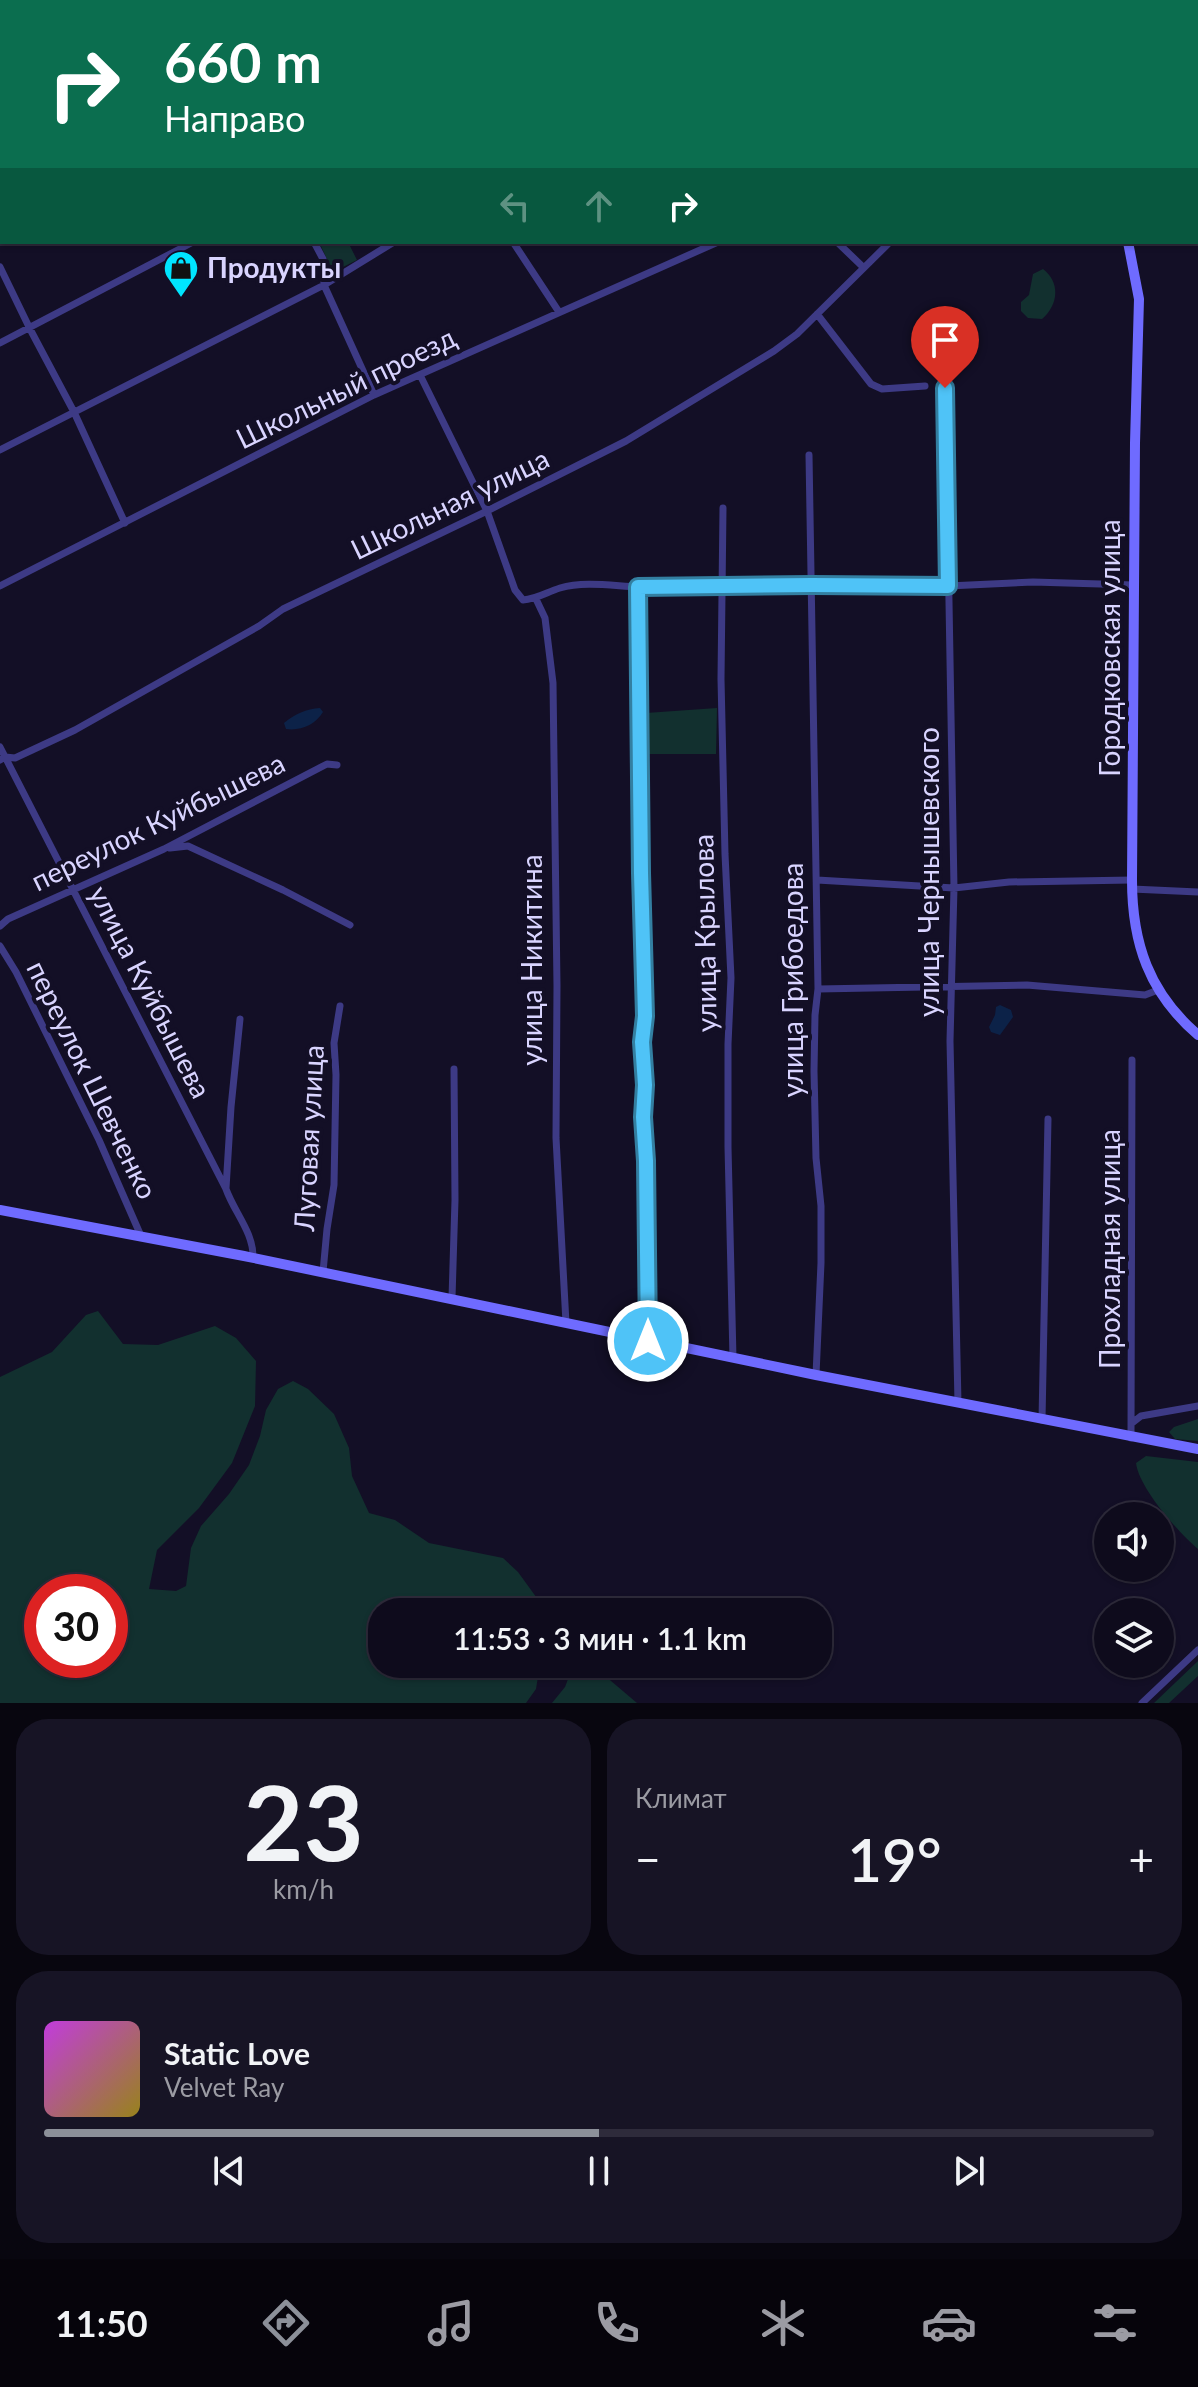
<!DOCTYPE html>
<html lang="ru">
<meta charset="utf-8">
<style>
:root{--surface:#0e0b1c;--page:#171425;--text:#f1f3f6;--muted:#9b9ba3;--line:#2e2b3b;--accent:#8c9099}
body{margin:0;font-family:Lato,sans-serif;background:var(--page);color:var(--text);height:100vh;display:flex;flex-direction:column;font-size:30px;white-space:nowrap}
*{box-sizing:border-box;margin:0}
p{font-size:26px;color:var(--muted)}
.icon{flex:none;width:44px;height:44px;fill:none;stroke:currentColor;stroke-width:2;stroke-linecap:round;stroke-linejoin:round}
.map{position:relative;height:1703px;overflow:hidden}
.panel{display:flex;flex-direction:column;gap:16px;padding:16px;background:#08060f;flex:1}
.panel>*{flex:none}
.guide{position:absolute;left:0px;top:0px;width:1198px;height:244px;box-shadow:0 2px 6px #0004,0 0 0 2px var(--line);background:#0b6e4f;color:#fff;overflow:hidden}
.controls{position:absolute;left:1094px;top:1502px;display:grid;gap:16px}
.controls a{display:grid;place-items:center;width:80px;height:80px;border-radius:50%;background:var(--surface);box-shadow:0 2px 6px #0004,0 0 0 2px var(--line);font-size:40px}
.speed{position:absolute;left:24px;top:1574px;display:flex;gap:16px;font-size:40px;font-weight:700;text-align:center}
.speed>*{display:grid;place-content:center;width:104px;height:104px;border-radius:50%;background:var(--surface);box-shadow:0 2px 6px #0004,0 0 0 2px var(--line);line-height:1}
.speed .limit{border:12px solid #d22;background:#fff;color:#111}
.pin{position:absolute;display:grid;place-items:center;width:68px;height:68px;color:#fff;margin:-82px -34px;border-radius:50% 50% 50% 0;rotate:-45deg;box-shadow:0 0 8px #0007}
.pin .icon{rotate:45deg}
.me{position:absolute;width:88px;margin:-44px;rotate:0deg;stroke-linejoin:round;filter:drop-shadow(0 0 6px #0008)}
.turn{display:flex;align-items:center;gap:28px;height:168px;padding:0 32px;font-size:36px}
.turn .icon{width:104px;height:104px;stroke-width:2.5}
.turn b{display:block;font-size:56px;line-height:68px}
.lanes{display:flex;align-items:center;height:76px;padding:0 32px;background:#0003;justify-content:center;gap:40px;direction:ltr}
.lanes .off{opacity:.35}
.big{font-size:60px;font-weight:600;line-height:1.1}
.panel .tile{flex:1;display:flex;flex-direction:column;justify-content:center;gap:12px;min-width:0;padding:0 28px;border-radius:32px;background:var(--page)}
.panel .dial{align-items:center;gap:0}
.dial b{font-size:104px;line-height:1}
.song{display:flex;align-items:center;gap:24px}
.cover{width:96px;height:96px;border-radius:12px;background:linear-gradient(135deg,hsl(290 70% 55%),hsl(50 70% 35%))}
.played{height:8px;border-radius:4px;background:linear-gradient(90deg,var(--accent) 50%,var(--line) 50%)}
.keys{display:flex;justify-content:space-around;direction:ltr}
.heat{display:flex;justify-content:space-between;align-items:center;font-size:44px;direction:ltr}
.panel .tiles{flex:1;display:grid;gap:16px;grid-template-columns:1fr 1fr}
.tile:last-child{grid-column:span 2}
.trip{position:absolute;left:368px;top:1598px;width:464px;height:80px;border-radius:32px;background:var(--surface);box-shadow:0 2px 6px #0004,0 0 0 2px var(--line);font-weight:600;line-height:80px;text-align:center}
.tabs{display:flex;height:128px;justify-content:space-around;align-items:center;background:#06040b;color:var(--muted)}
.tabs .icon{width:56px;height:56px}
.tabs .on{color:var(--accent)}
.tabs b{font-size:36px;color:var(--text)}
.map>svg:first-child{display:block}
.green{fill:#12302f;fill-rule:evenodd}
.water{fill:#0c2248}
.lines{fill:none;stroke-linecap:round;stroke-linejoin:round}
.street{stroke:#3d3a85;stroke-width:7}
.secondary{stroke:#6f6bff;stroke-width:10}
.route-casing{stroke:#337fa1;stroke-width:20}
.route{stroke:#4fc3f7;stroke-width:14}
.labels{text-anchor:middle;stroke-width:8;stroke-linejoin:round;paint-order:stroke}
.poi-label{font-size:28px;font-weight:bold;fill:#d9d4ff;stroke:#130f26;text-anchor:start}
.street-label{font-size:28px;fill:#d9d4ff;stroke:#130f26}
</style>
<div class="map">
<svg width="1198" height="1703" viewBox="0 0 1198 1703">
<rect width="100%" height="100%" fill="#130f26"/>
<path class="green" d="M0 0H122L123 2H2V182L0 183Z
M319 242H348L357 260 333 272Z
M1043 269C1061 283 1058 305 1042 319L1028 318 1021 311V302L1029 295 1033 274Z
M717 708 716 754H647L646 713Z
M98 1311 123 1344 158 1345 215 1326 236 1338 256 1361 255 1406 232 1463 199 1508 157 1550 149 1589 176 1591 186 1586 191 1548 201 1526 229 1494 249 1465 260 1436 266 1410 278 1389 293 1381 308 1389 334 1414 349 1448 352 1476 369 1513 395 1520 429 1543 503 1558 518 1572 547 1612H382V1664H540L536 1689 526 1703H0V1377L52 1352 86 1315ZM42 1592H110V1660H42Z
M1198 1419V1441L1175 1439 1169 1432 1174 1427Z
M1146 1456 1198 1462V1549C1178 1532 1139 1488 1136 1463Z
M1198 1661V1676L1169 1703H1154Z
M562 1664H591L637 1703H552L565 1687 570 1674Z"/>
<path class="water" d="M320 708 323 712C315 725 301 731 286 729L284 723C295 714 306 709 320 708Z
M1000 1005 1011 1010 1013 1017 1000 1035 991 1032 989 1027 995 1015 996 1007Z"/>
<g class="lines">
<path class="street" d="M546 0 547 2
M797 0 798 2
M326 2 330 0
M0 195 2 194
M314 242 323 259 324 285 374 395
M513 242 559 312
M837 242 863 267
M0 267 30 329 74 412 125 523
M817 314 871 384 882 389 925 386
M0 343 193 242
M956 344 949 355 945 373 954 888 950 1041 958 1403
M420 375 487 511 515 590 523 600C537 599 547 592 560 588 584 581 613 586 638 587L948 586 1033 582 1134 585
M0 450 324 285 394 242
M809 455 818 989 815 1015 814 1071 816 1158 821 1206V1263L816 1375
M723 508 721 679 725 854 731 978 728 1044V1147L733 1358
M0 586 374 395 718 242
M638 587 641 873 645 1016 642 1042 645 1085 643 1117 646 1161 648 1341
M536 599 545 618 553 683 557 986 556 1138 566 1323
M0 747 226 1189C234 1212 254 1233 253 1258
M0 760 5 757 15 758 75 730 259 626 283 609 487 511 626 441 774 351 797 334 890 242
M170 848 188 846 283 890 350 925
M817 880 954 888 1009 882 1132 880
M1132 889 1198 892
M0 926 8 919 164 849 327 764 337 765
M0 946 16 972 99 1140 141 1236
M818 989 1027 985 1145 995 1158 990
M226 1188 231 1107 240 1019
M323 1272 327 1229 334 1185 336 1075 334 1043 340 1006
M452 1298 455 1200 454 1069
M1042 1420 1048 1119
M1132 1423 1141 1416 1198 1406
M1131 1438 1132 1060
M1142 1703 1198 1650"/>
<path class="secondary" d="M963 0 965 2
M1128 242 1139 299 1135 443 1132 880C1132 943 1149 993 1198 1035
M0 1210 244 1256 816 1375 1198 1449"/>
</g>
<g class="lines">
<g class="route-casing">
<path id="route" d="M648 1341 646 1161 643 1117 645 1085 642 1042 645 1016 641 873 638 587 812 585 948 586 945 388"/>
</g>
<use href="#route" class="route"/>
</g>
<defs>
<g id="shop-pin" transform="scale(1.8)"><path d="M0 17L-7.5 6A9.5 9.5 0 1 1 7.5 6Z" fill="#00e5ff" stroke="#130f26"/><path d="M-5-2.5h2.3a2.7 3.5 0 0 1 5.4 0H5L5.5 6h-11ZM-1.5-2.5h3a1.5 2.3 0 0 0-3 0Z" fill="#111"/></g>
</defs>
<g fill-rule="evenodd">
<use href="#shop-pin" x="181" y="268"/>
</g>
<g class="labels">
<g class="poi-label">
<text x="207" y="278">Продукты</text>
</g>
<g class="street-label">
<text transform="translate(346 388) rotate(-26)" y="10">Школьный проезд</text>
<text transform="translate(450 504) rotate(-26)" y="10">Школьная улица</text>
<text transform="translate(1110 648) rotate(-90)" y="10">Городковская улица</text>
<text transform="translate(158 822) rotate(-26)" y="10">переулок Куйбышева</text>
<text transform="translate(929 872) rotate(-90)" y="10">улица Чернышевского</text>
<text transform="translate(705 933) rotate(-91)" y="10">улица Крылова</text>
<text transform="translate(532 960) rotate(-90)" y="10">улица Никитина</text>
<text transform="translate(793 980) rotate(-90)" y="10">улица Грибоедова</text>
<text transform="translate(150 992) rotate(63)" y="10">улица Куйбышева</text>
<text transform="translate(92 1080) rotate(64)" y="10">переулок Шевченко</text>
<text transform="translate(309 1138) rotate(-87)" y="10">Луговая улица</text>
<text transform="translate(1110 1249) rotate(-90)" y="10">Прохладная улица</text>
</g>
</g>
</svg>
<div class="controls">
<a><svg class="icon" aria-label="sound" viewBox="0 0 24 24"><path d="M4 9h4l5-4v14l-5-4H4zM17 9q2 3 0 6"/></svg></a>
<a><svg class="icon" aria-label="layers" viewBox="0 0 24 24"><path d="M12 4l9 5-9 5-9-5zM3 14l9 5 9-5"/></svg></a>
</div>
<div class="speed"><div class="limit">30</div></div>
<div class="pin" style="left:945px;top:388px;background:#d93025"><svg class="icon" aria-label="arrive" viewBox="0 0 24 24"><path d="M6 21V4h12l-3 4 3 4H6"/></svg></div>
<svg class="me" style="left:648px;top:1341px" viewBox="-20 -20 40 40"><circle r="17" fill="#4fc3f7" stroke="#fff" stroke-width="3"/><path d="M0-11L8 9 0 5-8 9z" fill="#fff"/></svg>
<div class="trip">11:53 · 3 мин · 1.1 km</div>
<div class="guide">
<div class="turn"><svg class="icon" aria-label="right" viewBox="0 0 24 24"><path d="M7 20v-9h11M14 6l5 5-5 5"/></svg><div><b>660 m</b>Направо</div></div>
<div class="lanes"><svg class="icon off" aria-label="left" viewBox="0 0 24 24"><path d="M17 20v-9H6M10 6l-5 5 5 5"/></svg><svg class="icon off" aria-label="ahead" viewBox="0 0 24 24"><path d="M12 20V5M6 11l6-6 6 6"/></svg><svg class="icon" aria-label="right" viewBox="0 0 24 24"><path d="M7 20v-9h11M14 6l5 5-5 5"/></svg></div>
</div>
</div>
<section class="panel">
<div class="tiles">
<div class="tile dial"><b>23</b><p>km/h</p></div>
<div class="tile"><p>Климат</p>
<div class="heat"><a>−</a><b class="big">19°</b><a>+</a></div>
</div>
<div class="tile">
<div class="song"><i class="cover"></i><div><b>Static Love</b><p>Velvet Ray</p></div></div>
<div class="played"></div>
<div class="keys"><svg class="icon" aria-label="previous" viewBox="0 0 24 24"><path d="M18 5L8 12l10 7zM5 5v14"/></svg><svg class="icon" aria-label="pause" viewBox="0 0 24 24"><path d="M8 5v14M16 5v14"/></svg><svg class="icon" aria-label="next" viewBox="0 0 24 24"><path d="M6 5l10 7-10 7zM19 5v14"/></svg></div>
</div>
</div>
</section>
<nav class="tabs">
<b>11:50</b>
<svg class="icon on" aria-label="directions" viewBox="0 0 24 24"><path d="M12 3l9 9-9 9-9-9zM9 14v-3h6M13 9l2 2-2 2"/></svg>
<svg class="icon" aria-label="music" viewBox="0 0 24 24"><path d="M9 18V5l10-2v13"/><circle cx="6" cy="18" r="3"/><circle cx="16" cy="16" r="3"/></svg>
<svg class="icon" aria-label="phone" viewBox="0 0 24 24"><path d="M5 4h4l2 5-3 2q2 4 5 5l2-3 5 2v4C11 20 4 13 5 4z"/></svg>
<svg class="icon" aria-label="climate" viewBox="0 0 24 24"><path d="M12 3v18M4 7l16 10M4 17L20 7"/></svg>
<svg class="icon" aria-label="car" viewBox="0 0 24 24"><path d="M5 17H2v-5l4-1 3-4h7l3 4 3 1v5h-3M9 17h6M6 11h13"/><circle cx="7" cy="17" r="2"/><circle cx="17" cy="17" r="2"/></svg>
<svg class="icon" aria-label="filters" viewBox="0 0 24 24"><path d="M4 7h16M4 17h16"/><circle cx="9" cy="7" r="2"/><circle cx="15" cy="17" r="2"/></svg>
</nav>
